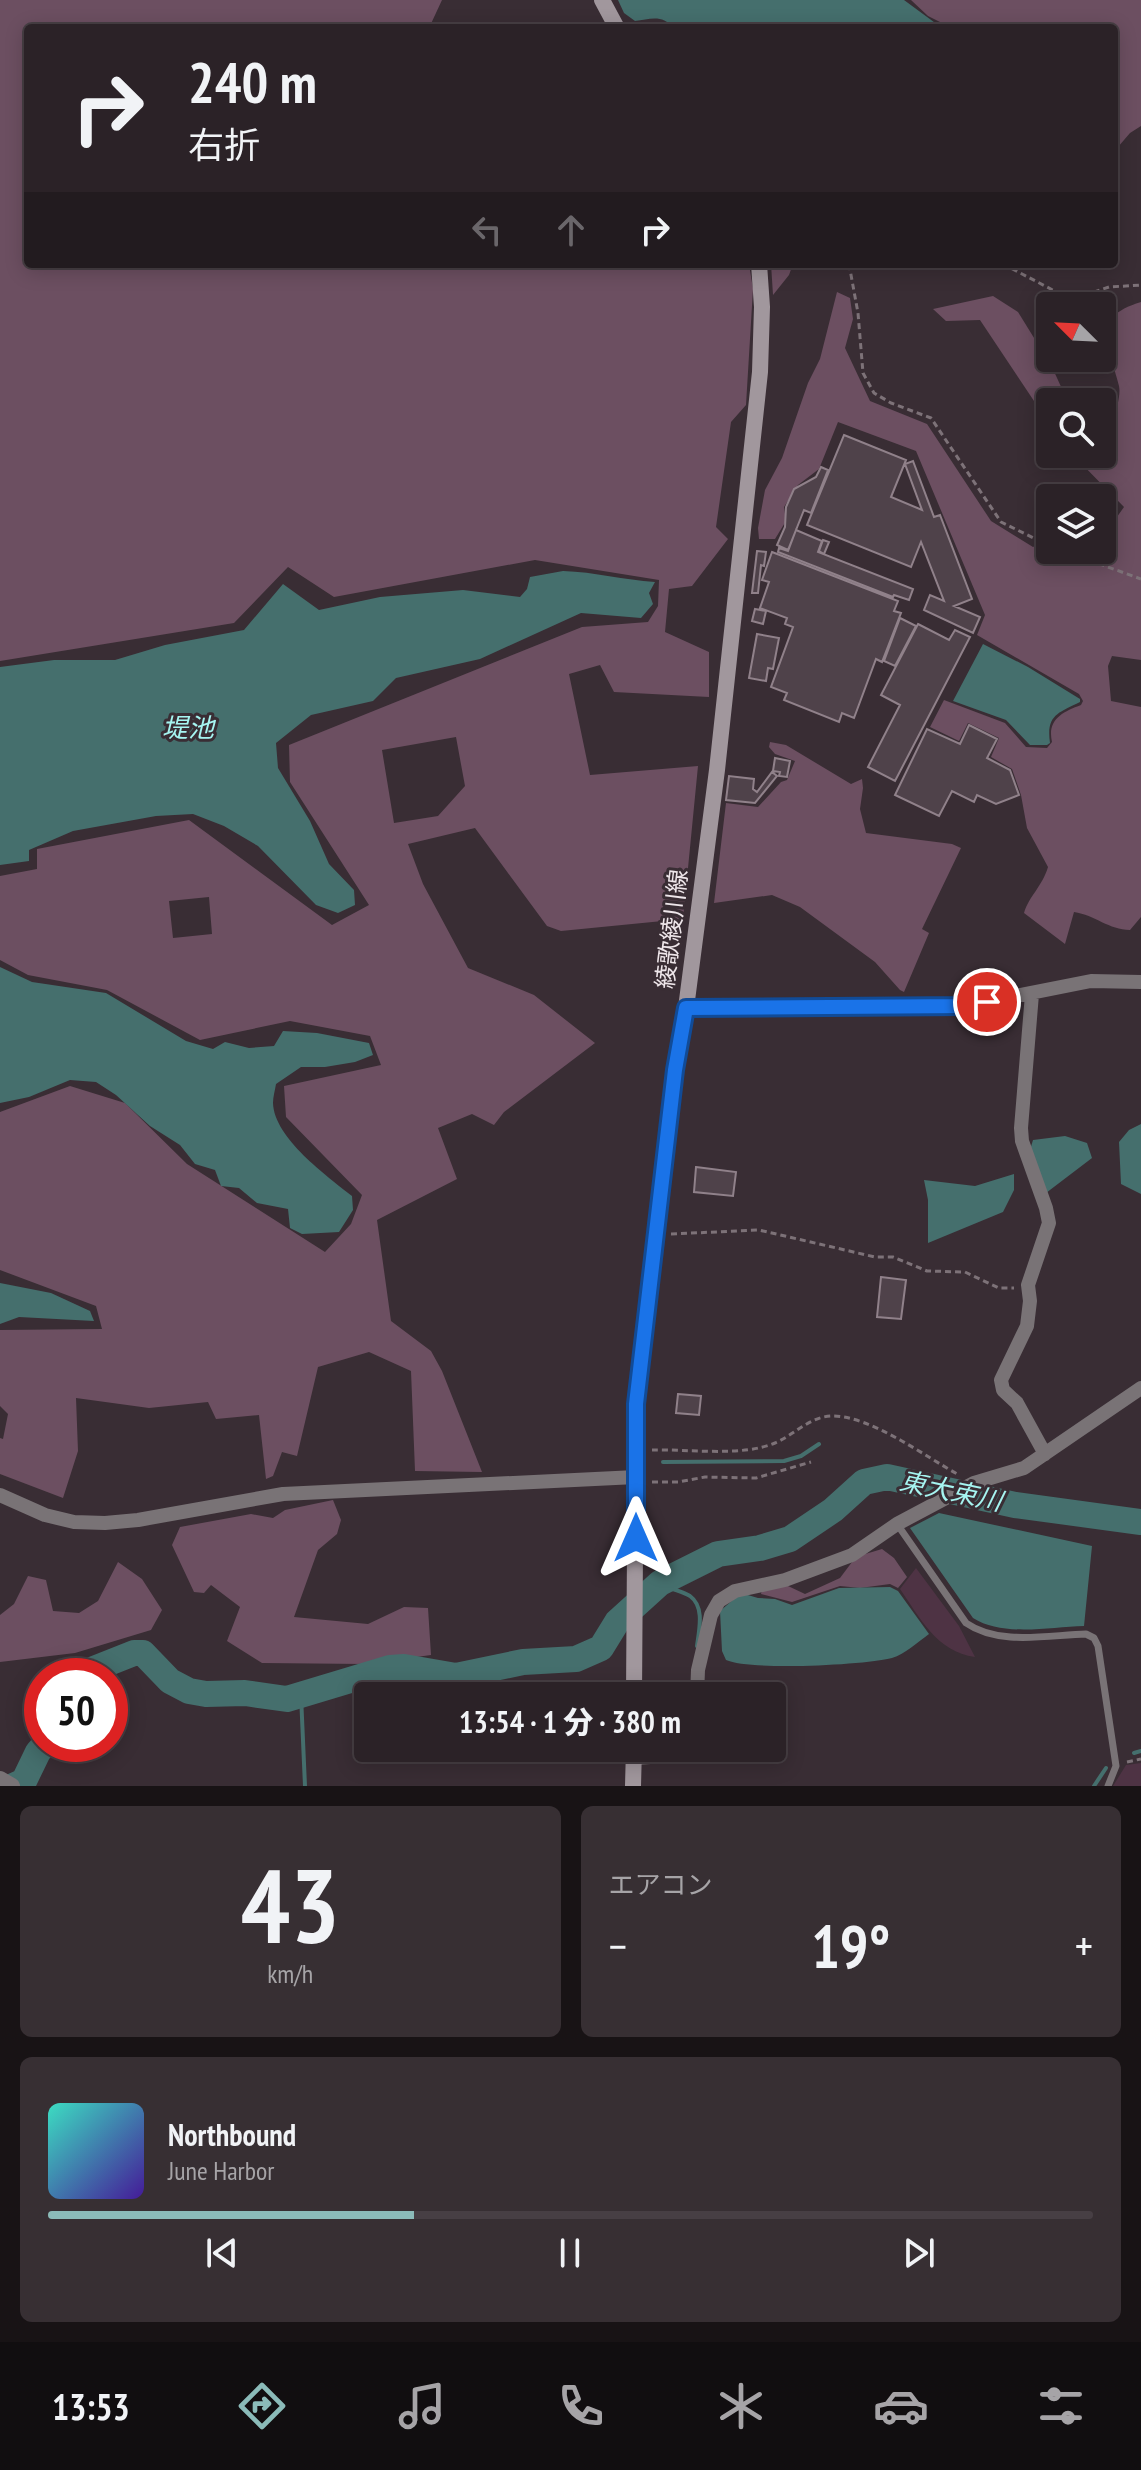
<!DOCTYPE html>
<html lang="ja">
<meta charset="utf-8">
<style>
:root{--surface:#2b2227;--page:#372f33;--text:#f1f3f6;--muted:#a6a4a7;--line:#473f44;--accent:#8bbbb9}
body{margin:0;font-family:"PT Sans Narrow","Noto Sans JP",sans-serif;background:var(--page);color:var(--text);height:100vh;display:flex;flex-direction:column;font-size:30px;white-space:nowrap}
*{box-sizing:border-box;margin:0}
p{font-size:26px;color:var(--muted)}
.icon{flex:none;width:44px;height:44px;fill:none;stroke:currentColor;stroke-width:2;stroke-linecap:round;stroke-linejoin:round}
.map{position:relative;height:1786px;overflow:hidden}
.panel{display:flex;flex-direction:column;gap:20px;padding:20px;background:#181315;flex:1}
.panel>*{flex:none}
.banner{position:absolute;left:24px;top:24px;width:1094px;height:244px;border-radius:8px;box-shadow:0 4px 20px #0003,0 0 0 2px var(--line);background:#2b2227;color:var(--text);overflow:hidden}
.needle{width:52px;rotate:294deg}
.tools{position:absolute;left:1036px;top:292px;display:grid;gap:16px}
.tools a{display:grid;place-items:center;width:80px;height:80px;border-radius:8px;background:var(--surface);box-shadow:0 4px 20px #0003,0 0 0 2px var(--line);font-size:40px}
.speed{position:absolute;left:24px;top:1658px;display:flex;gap:16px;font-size:40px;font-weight:700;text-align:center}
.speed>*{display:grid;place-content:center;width:104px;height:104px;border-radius:50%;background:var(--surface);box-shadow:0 4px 20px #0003,0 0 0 2px var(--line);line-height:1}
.speed .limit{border:12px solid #d22;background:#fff;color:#111}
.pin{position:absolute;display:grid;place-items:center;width:68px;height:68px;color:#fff;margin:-34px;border:4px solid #fff;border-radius:50%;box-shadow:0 2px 8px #0007}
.me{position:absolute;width:88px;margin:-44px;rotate:0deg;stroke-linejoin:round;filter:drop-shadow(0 0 6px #0008)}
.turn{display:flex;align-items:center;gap:28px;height:168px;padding:0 32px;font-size:36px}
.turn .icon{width:104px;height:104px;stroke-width:2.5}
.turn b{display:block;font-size:56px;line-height:68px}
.lanes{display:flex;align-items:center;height:76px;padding:0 32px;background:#0003;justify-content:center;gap:40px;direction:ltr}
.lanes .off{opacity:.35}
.big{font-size:60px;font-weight:800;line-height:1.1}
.panel .tile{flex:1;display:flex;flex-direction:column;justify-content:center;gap:12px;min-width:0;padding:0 28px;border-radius:12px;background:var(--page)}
.panel .dial{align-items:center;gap:0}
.dial b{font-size:104px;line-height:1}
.song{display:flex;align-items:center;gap:24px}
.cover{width:96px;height:96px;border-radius:12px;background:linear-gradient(135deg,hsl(170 70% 55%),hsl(260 70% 35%))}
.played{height:8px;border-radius:4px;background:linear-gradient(90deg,var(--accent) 35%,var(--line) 35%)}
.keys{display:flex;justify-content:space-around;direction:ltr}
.heat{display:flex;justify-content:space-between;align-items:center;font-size:44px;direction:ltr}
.panel .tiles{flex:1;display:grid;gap:20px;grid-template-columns:1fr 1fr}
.tile:last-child{grid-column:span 2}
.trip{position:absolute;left:354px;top:1682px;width:432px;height:80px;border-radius:8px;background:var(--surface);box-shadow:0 4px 20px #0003,0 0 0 2px var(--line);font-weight:800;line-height:80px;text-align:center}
.tab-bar{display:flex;height:128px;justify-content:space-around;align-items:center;background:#110e10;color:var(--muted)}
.tab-bar .icon{width:56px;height:56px}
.tab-bar .current{color:var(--accent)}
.tab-bar b{font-size:36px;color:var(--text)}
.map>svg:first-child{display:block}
.green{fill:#4e3344}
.forest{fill:#6c4f61;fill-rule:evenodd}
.water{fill:#456f6d}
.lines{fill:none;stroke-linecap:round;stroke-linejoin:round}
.stream{stroke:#456f6d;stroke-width:4}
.river{stroke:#456f6d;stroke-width:26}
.building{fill:#4f424a;stroke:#90818a;stroke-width:2}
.path{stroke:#7d7278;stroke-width:3;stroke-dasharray:6 4;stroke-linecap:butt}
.service{stroke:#797376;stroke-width:7}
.minor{stroke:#797376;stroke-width:14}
.tertiary{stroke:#797376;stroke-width:16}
.secondary{stroke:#a1979d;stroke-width:16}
.route-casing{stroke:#114b97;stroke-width:20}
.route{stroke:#1a73e8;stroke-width:14}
.labels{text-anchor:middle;stroke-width:6;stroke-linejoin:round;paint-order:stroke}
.street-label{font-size:24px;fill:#eee6ea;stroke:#392d34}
.water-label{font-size:26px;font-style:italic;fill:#a6f5f1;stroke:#392d34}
</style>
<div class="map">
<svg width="1141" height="1786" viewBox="0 0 1141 1786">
<rect width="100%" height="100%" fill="#392d34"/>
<path class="green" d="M916 1568 959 1626 975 1657C937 1652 920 1618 900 1589Z
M1141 1763V1786H1113L1126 1765Z"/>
<path class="forest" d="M0 0H442L429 28H28V264H749L753 289 746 405 731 422 716 527 728 539 692 586 669 589 665 632 709 652V697L614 692 600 665 569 674 590 775 698 766 683 919 561 931 547 926 475 828 408 844 423 884 468 968 534 995 595 1043 504 1112 494 1125 472 1114 438 1128 457 1179 377 1220 391 1321 431 1351 442 1371 482 1472 415 1471 411 1371 369 1352 318 1367 297 1456 282 1452 273 1476 266 1479 259 1415 216 1419 208 1402 149 1408 76 1398 78 1451 63 1498 0 1474V1438L3 1439 8 1414 0 1406V1330L102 1329 96 1306 0 1270V1112L70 1086 125 1103 187 1164 325 1252 351 1224 362 1195 286 1117 284 1086 381 1065 370 1036 290 1021 200 1040 107 990 28 975 0 960V876L37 869V849L189 820 332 925 369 905 290 782 289 745 582 627 648 622 658 606 659 580 535 560 334 597 288 567 234 623 0 661ZM456 737 465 786 438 816 394 823 382 750ZM209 897 212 934 173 938 169 901Z
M911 0H1141V126L1130 133 1118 147H1114V28H952L928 16Z
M771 264H793L789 275 773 295Z
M837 292 850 298 853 319 845 348 870 401 927 424 991 521 1033 547 1050 539V550H1102V538L1124 507 1072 454H1102V424L1115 418C1116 408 1121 396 1119 386 1110 348 1087 318 1141 302V660L1112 656 1108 666 1111 701 1141 707V917L1130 930C1109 930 1095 915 1074 912L1065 944 1024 913C1029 896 1042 887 1048 867L1027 828 1021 795 1012 769 991 757 999 738 968 723 959 741 930 727 944 700 1005 723 1026 747 1047 748 1052 742C1047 720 1062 712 1081 705L1083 701 1079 694 977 635 985 615 916 451 838 422 819 469 798 485 784 507 786 521 775 539H759L758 528 765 490 782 458 808 383 820 359Z
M993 296 1018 312 1052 367 1068 402H1050V425L980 320 946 321 933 309Z
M770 742 786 745 851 784 862 779 863 788 860 809 866 833 952 844 961 848 922 929 929 933 904 992 900 990 875 962 800 907 772 895 714 903 726 803 758 807 781 782 787 780 795 761 775 754 769 747Z
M333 1500 341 1520 337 1534 318 1550 294 1617 368 1624 404 1607 428 1608 431 1655 365 1664 262 1663 227 1641 240 1607 211 1585 204 1593 194 1592 172 1545 180 1527 251 1514 273 1518 285 1510Z
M882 1549 894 1558 907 1577 898 1588 890 1584 860 1588 840 1586 792 1602 761 1594 762 1590 788 1586 805 1594 840 1578 852 1562 862 1555Z
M118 1562 142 1579 162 1610 151 1630 75 1653 0 1662V1615L14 1604 28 1576 46 1580 53 1611 79 1613 98 1601Z"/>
<path class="water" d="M618 0H904L942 28H673C663 14 650 19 635 21L624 13Z
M563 571C595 572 624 580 655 582L649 593 653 604 641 618 581 613 480 659 396 678 373 701 311 715 276 743 278 768 310 821 329 864 354 890 355 905 338 913 316 905 258 846 224 826 193 814 156 816 73 831 29 850V861L0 865V667L54 660H115L165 645 244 630 283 584 319 610 380 597 463 590 520 597 527 589 530 577Z
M983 644 1028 667 1080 699V702C1058 713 1046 715 1050 743L1047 745H1030L1006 720 953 701Z
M0 967 32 982 106 993 186 1041 213 1049 225 1042 249 1048 274 1046 283 1031 317 1033 369 1043 373 1055 355 1062 325 1067H301L276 1084C275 1090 273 1097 273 1103 274 1138 327 1176 352 1196L353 1210 339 1232 302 1234 290 1228 288 1209 257 1203 239 1188 221 1186 215 1170 195 1164 180 1145 150 1126 116 1095 96 1082 70 1080 29 1097 0 1103Z
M1141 1124V1194L1121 1184 1119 1142 1129 1130Z
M1065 1136 1087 1143 1092 1158 1046 1193 1030 1150 1033 1140Z
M1014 1174V1190L1003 1212 928 1243V1200L924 1180 975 1186Z
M0 1283 51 1293 90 1311 94 1321 19 1317 0 1324Z
M939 1513 1092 1546 1084 1626C1049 1627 1003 1637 973 1618L910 1528Z
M890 1587 898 1591 929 1634C918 1642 905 1654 892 1658 865 1665 751 1671 726 1660L722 1651 720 1611 741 1593 758 1598 775 1599 792 1605 839 1588Z"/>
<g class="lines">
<path class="stream" d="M663 1462 784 1461 801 1456 819 1444
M660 1583C669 1589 681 1591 690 1596 705 1607 699 1630 697 1646
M301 1695 305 1786
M1134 1753 1141 1751
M1094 1786 1106 1768"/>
<path class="river" d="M76 1676 134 1653H143L170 1681 189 1691 206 1694 245 1693 287 1699 390 1668 404 1667 456 1676 523 1662 576 1659 601 1648 617 1622 660 1583 718 1554 760 1548 790 1539 833 1510 864 1482 887 1477 1015 1505 1141 1522
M13 1786 24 1781 38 1752 45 1744"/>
</g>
<path class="building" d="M844 435 906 460 891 497 922 510 905 464 913 461 934 517 940 515 972 599 954 606 980 617 973 633 924 610 930 595 944 601 921 542 911 567 807 525Z
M821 467 828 470 811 513 804 510 788 550 777 545 785 527 786 507 794 489 816 477Z
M796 530 822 541 818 552 913 589 909 600 894 595 893 597 778 552 779 548 788 551Z
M823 540 829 542 824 554 819 551Z
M757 551 766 552 764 566 761 565 758 593H752Z
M772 552 898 601 894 611 901 613 882 662 876 659 854 718 842 713 839 722 784 700 787 693 771 687 793 627 785 624 787 618 760 608 769 582 762 580Z
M755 609 766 611 763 624 752 621Z
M900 618 916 626 895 666 884 661Z
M918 624 949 640 955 630 970 637 895 781 868 767 900 705 881 695Z
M757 634 779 638 773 669 768 668 766 681 749 678Z
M969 725 997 739 987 758 1010 770 1019 795 996 804 977 795 974 802 952 791 939 816 895 795 927 729 960 744Z
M775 758 790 761 787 777 779 776 780 772 773 771Z
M772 772 777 776 755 803 726 800 729 776 754 779 753 789 757 792Z
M696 1167 736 1172 733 1196 694 1192Z
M881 1277 906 1280 901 1319 877 1317Z
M678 1394 701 1396 699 1415 676 1413Z"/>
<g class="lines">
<path class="path" d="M849 264 858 313 863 373 874 393 891 403 931 418 1001 522 1050 546
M1003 264 1068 298 1079 297 1109 287 1141 285
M1061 550 1141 579
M671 1234 759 1230 875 1257H893L927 1271 965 1272 999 1288H1014
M652 1450C688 1449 742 1457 775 1443 794 1435 809 1417 831 1416 870 1415 926 1457 959 1475
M652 1482H678L705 1477 756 1478 811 1462
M1127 1762 1141 1759"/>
<path class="service" d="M897 1524 966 1623C999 1646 1048 1635 1086 1634L1094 1638 1098 1646 1116 1766 1108 1786"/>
<path class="minor" d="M1032 994 1021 1128 1022 1141 1046 1208 1049 1223 1028 1285 1030 1301 1027 1326 1001 1380 1003 1390 1017 1403 1045 1454
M686 1008 965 1006 1091 981 1141 982
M0 1495 45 1515 74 1522 105 1523 138 1520 283 1494 636 1477
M697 1696 698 1670 711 1615 719 1601 735 1591 785 1580 852 1555 897 1524 974 1483 1024 1468 1141 1388
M635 1758 681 1755 689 1748"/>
<path class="tertiary" d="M0 1779 12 1786"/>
<path class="secondary" d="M602 0 617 28
M634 1696 636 1404 675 1070 686 1008 717 770 760 372 762 307 759 264
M633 1786 634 1748"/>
</g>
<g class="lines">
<g class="route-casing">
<path id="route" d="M636 1538V1404L675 1070 686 1008 965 1006 987 1002"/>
</g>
<use href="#route" class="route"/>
</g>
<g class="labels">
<g class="street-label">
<text transform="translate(672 929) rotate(-83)" y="8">綾歌綾川線</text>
</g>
<g class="water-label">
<text x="188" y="737">堤池</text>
<text transform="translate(951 1491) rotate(12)" y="9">東大束川</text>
</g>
</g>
</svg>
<div class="tools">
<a><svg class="needle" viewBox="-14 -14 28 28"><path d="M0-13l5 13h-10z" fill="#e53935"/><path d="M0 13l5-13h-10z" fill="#a6a4a7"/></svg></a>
<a><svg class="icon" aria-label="search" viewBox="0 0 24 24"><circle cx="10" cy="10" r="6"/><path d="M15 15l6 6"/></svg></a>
<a><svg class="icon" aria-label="layers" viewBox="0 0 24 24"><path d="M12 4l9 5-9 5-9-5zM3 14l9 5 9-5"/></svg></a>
</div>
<div class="speed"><div class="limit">50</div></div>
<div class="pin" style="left:987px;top:1002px;background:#d93025"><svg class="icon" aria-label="arrive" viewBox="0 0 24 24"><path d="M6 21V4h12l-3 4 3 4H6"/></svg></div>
<svg class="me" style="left:636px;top:1538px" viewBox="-20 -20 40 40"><path d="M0-17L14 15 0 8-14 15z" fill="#1a73e8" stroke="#fff" stroke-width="4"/></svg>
<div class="trip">13:54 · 1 分 · 380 m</div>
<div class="banner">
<div class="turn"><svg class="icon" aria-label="right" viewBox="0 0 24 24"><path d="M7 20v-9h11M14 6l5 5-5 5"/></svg><div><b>240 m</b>右折</div></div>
<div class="lanes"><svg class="icon off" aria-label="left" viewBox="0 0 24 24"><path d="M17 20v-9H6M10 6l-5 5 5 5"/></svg><svg class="icon off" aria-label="ahead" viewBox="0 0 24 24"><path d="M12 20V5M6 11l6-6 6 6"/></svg><svg class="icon" aria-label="right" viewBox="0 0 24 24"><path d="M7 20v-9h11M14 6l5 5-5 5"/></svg></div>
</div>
</div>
<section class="panel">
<div class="tiles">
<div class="tile dial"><b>43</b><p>km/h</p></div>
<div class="tile"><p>エアコン</p>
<div class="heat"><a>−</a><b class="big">19°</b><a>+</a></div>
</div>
<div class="tile">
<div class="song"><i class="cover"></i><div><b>Northbound</b><p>June Harbor</p></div></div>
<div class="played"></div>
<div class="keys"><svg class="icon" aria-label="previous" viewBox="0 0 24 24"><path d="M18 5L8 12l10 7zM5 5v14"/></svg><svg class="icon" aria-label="pause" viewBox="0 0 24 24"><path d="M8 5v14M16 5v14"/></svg><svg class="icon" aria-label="next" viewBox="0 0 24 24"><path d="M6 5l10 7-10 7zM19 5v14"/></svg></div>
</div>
</div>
</section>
<nav class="tab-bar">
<b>13:53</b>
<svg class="icon current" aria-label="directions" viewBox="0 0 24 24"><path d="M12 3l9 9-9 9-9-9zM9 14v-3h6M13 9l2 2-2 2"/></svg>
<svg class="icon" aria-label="music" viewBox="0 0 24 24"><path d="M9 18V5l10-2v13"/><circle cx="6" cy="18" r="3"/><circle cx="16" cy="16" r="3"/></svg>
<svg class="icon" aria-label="phone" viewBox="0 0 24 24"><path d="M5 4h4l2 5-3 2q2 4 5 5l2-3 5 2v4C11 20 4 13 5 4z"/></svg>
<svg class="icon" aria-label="climate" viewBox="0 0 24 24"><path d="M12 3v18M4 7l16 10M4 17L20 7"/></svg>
<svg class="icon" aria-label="car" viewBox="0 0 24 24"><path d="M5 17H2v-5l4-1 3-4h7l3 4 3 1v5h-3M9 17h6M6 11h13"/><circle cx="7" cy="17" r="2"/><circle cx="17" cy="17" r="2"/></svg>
<svg class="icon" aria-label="filters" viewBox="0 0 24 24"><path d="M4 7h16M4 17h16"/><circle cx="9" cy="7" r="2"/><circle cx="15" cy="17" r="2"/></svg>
</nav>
